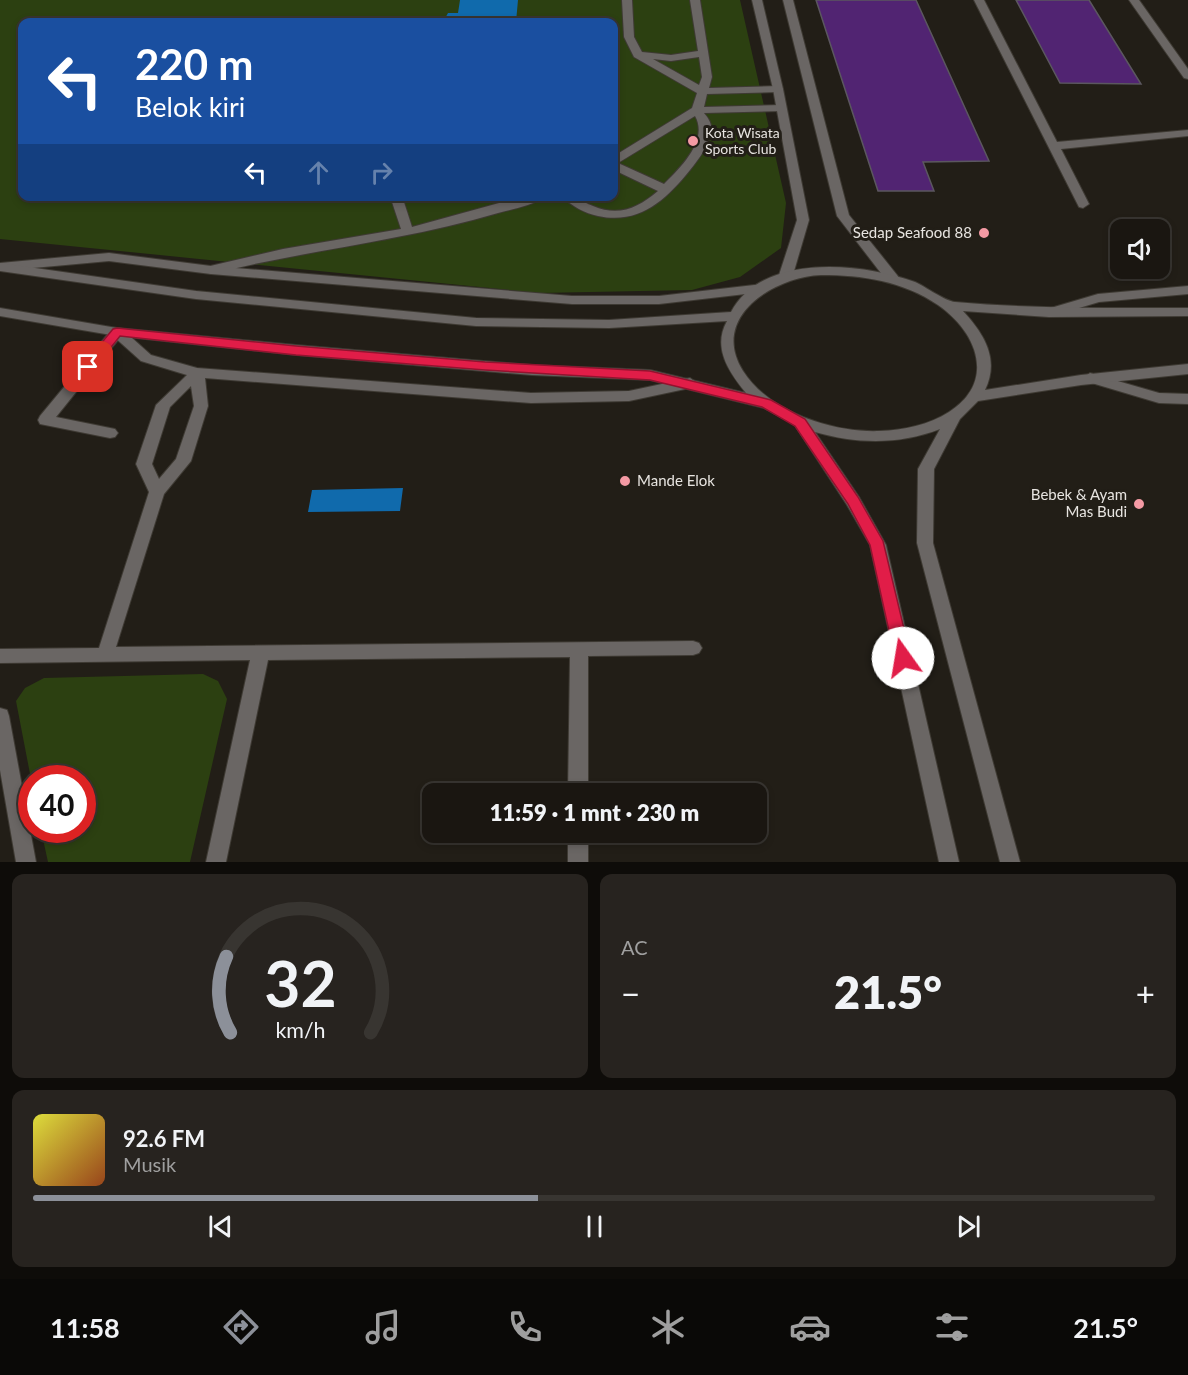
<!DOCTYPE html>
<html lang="id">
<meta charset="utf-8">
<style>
:root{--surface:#1a1611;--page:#27231f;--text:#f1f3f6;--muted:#9f9f9f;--line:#383531;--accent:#8c9099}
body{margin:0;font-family:Lato,sans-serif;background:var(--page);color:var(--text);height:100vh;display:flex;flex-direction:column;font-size:22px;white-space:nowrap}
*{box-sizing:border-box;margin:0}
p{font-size:20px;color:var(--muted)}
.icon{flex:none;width:33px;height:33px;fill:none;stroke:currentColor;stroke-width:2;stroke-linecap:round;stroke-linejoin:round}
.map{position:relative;height:862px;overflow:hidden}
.drawer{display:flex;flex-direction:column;gap:12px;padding:12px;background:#0e0c09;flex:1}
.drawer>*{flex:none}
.hud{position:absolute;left:18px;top:18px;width:600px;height:183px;border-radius:12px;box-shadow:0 3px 9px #0003,0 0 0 2px var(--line);background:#1a4fa0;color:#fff;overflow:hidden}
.buttons{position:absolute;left:1110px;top:219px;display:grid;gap:12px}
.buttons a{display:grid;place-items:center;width:60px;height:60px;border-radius:12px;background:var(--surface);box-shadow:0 3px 9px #0003,0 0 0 2px var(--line);font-size:30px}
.speed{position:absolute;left:18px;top:765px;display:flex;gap:12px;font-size:30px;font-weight:700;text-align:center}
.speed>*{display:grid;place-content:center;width:78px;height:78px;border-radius:50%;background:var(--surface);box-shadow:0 3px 9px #0003,0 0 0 2px var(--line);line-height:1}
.speed .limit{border:9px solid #d22;background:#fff;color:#111}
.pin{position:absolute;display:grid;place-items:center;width:51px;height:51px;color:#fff;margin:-26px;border-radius:12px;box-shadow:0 3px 9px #0006}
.me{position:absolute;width:66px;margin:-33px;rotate:347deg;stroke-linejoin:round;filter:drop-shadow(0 0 4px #0008)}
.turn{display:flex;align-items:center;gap:21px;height:126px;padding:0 18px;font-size:27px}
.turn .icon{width:78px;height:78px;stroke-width:2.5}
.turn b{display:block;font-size:42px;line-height:51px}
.lanes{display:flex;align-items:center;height:57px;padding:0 18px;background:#0003;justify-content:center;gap:30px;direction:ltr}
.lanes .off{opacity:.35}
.big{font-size:45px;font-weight:800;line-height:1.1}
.drawer .widget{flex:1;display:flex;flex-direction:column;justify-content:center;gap:9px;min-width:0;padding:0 21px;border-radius:12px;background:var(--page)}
.drawer .dial{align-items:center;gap:0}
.dial svg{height:156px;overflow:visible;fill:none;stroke:var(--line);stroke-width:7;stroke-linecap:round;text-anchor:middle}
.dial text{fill:var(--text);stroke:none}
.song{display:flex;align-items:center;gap:18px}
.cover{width:72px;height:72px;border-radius:9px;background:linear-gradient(135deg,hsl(60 70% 55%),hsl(20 70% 35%))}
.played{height:6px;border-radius:3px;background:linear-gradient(90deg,var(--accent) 45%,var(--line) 45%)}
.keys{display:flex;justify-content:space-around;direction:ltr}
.heat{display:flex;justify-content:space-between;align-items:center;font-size:33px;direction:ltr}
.drawer .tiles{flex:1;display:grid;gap:12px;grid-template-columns:1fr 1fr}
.widget:last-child{grid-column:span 2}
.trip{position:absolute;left:422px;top:783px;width:345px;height:60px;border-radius:12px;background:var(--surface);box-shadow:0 3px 9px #0003,0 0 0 2px var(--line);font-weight:800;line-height:60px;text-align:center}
.tabs{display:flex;height:96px;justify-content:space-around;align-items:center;background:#0a0907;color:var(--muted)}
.tabs .icon{width:42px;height:42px}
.tabs .current{color:var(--accent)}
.tabs b{font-size:27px;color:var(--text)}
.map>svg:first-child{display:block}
.green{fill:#2c4011;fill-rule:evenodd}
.water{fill:#106aac}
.building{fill:#512472;stroke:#5b575f;stroke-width:1.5}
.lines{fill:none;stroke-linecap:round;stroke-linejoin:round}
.service-casing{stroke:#3e3a33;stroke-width:2}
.minor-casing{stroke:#3e3a33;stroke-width:2}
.tertiary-casing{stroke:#3e3a33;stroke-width:2}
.service{fill:#6a6664;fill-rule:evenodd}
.minor{fill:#6a6664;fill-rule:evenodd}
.tertiary{fill:#6a6664;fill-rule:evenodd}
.route{fill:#e11d48;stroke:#92132f;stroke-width:1.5}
.poi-dot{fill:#f49aa4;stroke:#221e17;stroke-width:2}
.labels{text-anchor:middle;stroke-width:6;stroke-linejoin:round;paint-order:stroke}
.far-poi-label{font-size:14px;fill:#e7e4e0;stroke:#221e17;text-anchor:start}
.poi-label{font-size:15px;fill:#e7e4e0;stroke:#221e17;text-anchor:end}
</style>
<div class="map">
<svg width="1188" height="862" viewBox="0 0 1188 862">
<rect width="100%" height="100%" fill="#221e17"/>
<path class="green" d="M0 0H740L786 203 781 248 740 277 692 290 539 293 0 239ZM22 22H614V196H22Z
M203 674 218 681 227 699 190 862H48L41 830H82V778L31 779 16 701 25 688 44 678Z"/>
<path class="water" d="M460 0H518L516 22H443L448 13H458Z
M403 488 400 511 308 512 312 490Z"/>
<path class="building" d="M816 0H916L989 161 923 162 934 191H878Z
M1016 0H1089L1141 84 1060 83Z"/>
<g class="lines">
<g class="service-casing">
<path id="service" d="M622 0H632L634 37 642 52 671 55 698 51 690 0H700L712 77 709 88 778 86 783 89 778 92 707 94 704 107 781 105 786 108 781 111 704 113C708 118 712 123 711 130 710 144 699 159 690 170 666 200 639 225 598 216 585 213 572 207 562 196 578 196 580 201 593 206 619 217 638 208 658 191L614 170V156L692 108 697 93 634 57 624 37ZM699 57 702 77 699 85 653 59 671 61ZM695 116C709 140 680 168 664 184L618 163Z
M390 196H402L412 227 525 196H545C533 206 512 209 498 213 404 241 306 250 211 274L204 270 206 267 283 249 401 229Z
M117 328 122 329 124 332 122 335 56 417 115 429 118 433 115 437 110 438 40 424 38 420 40 416 112 329Z"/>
</g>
<g class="minor-casing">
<path id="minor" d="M752 0H762L783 89 809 220 792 278 785 282 778 278 797 220 773 89Z
M783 0H793L849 215 897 275 899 278 897 281H887L837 216Z
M974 0H984L1057 142 1188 130V136L1061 149 1089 204 1083 208 1079 207Z
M1129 0H1139L1188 69V79L1184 78Z
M109 253 211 266 572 296H659L763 284 770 288 763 292 659 304H572L211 274 109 261 0 271V263Z
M1188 286V294L1099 302 1049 317 1042 313 1044 310 1098 294Z
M117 328 122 329 151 355 197 368 531 393 629 391 690 378 697 383 690 388 629 401 531 403 205 378 208 406 191 461 164 494 116 647 693 641 699 643 702 648 699 653 693 655 588 656V794H568L570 657 268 660 226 862H206L250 660 0 663V649L99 648 149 492 136 464 156 405 187 375 141 361 112 335 110 332 112 329ZM191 386 194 406 176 459 159 479 152 464 170 407Z
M1090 373 1159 393 1188 394V404L1159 403 1085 381 1083 378Z
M0 708 7 710 9 716 36 862H16L0 770Z
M568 832H588V862H568Z"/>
</g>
<g class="tertiary-casing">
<path id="tertiary" d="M0 263 196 291 476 318 609 320 731 312C763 252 863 263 915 282 926 287 945 301 955 302 1033 309 1110 308 1188 308V316L1049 317 963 311C984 334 1000 359 985 390L1081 375 1188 364V374L1081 385 978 401 960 419 934 469 933 543 1020 862H1000L917 543 918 469 940 429C899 445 857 444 815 432L859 497 886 545 959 862H939L870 545 847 505 794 424 764 408 650 380 532 375 296 355 117 336 0 316V308L117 328 296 345 532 365 650 370 746 393C729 372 712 348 727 321L609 328 476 326 196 299 0 271ZM821 275C862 275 903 281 938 305 977 332 997 381 949 412 929 425 903 430 880 431 833 433 769 412 743 371 709 317 774 277 821 275Z"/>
</g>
<use href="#service" class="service"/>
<use href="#minor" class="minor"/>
<use href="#tertiary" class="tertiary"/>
</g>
<path class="route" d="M117 328 296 346 485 362 650 371 771 400 805 419 858 497 883 541 911 658 909 663 903 665 897 663 895 658 870 545 848 504 795 426 762 407 650 380 485 370 296 355 120 336 93 370H84L82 367 84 364 113 329Z"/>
<g class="poi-dot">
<circle cx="693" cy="141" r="6"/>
<circle cx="984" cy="233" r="6"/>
<circle cx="625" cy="481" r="6"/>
<circle cx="1139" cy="504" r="6"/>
</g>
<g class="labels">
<g class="far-poi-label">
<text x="705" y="138">Kota Wisata<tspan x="705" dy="16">Sports Club</tspan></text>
</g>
<g class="poi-label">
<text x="972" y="238">Sedap Seafood 88</text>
<text x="637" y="486" text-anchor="start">Mande Elok</text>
<text x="1127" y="500">Bebek &amp; Ayam<tspan x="1127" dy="17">Mas Budi</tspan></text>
</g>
</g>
</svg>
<div class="buttons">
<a><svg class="icon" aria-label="sound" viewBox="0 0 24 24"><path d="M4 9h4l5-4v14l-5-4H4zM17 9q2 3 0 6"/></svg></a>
</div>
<div class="speed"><div class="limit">40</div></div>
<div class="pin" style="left:88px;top:367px;background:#d93025"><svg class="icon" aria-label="arrive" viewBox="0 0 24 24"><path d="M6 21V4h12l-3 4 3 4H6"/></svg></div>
<svg class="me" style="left:903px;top:658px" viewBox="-20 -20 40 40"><circle r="19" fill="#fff"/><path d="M0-13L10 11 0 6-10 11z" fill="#e11d48"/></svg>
<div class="trip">11:59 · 1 mnt · 230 m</div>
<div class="hud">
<div class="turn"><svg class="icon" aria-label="left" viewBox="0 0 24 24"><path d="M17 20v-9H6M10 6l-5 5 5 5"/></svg><div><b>220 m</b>Belok kiri</div></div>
<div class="lanes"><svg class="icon" aria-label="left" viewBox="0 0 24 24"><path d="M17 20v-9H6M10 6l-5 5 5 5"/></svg><svg class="icon off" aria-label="ahead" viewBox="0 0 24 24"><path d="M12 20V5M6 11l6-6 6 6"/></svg><svg class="icon off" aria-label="right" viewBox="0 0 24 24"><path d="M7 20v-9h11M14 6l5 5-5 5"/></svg></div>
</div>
</div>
<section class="drawer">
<div class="tiles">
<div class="widget dial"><svg viewBox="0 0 100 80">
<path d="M14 69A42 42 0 1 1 86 69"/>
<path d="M14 69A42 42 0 0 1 12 30" stroke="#8c9099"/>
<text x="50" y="56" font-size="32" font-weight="700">32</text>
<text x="50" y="72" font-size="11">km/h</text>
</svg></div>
<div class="widget"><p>AC</p>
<div class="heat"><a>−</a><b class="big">21.5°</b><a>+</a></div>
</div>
<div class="widget">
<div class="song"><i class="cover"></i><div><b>92.6 FM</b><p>Musik</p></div></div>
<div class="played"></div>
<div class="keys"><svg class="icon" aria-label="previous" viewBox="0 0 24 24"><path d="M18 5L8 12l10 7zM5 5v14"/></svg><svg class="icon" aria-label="pause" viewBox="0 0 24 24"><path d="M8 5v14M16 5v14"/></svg><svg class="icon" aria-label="next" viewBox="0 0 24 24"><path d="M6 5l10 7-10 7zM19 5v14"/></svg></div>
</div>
</div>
</section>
<nav class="tabs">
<b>11:58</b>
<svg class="icon current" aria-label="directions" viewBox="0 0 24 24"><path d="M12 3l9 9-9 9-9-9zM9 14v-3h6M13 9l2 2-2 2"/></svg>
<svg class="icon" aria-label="music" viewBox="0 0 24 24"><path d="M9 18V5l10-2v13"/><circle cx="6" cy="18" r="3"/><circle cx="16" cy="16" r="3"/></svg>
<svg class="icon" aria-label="phone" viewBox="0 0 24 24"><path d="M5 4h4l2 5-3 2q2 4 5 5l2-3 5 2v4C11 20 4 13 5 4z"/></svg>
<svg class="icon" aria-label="climate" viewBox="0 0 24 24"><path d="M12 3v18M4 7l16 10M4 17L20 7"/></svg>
<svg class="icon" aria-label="car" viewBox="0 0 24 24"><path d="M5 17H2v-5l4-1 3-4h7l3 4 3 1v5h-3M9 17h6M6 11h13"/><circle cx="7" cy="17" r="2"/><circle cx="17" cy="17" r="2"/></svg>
<svg class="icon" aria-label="filters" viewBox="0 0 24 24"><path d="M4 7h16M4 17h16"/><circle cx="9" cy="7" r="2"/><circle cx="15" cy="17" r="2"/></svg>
<b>21.5°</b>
</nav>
